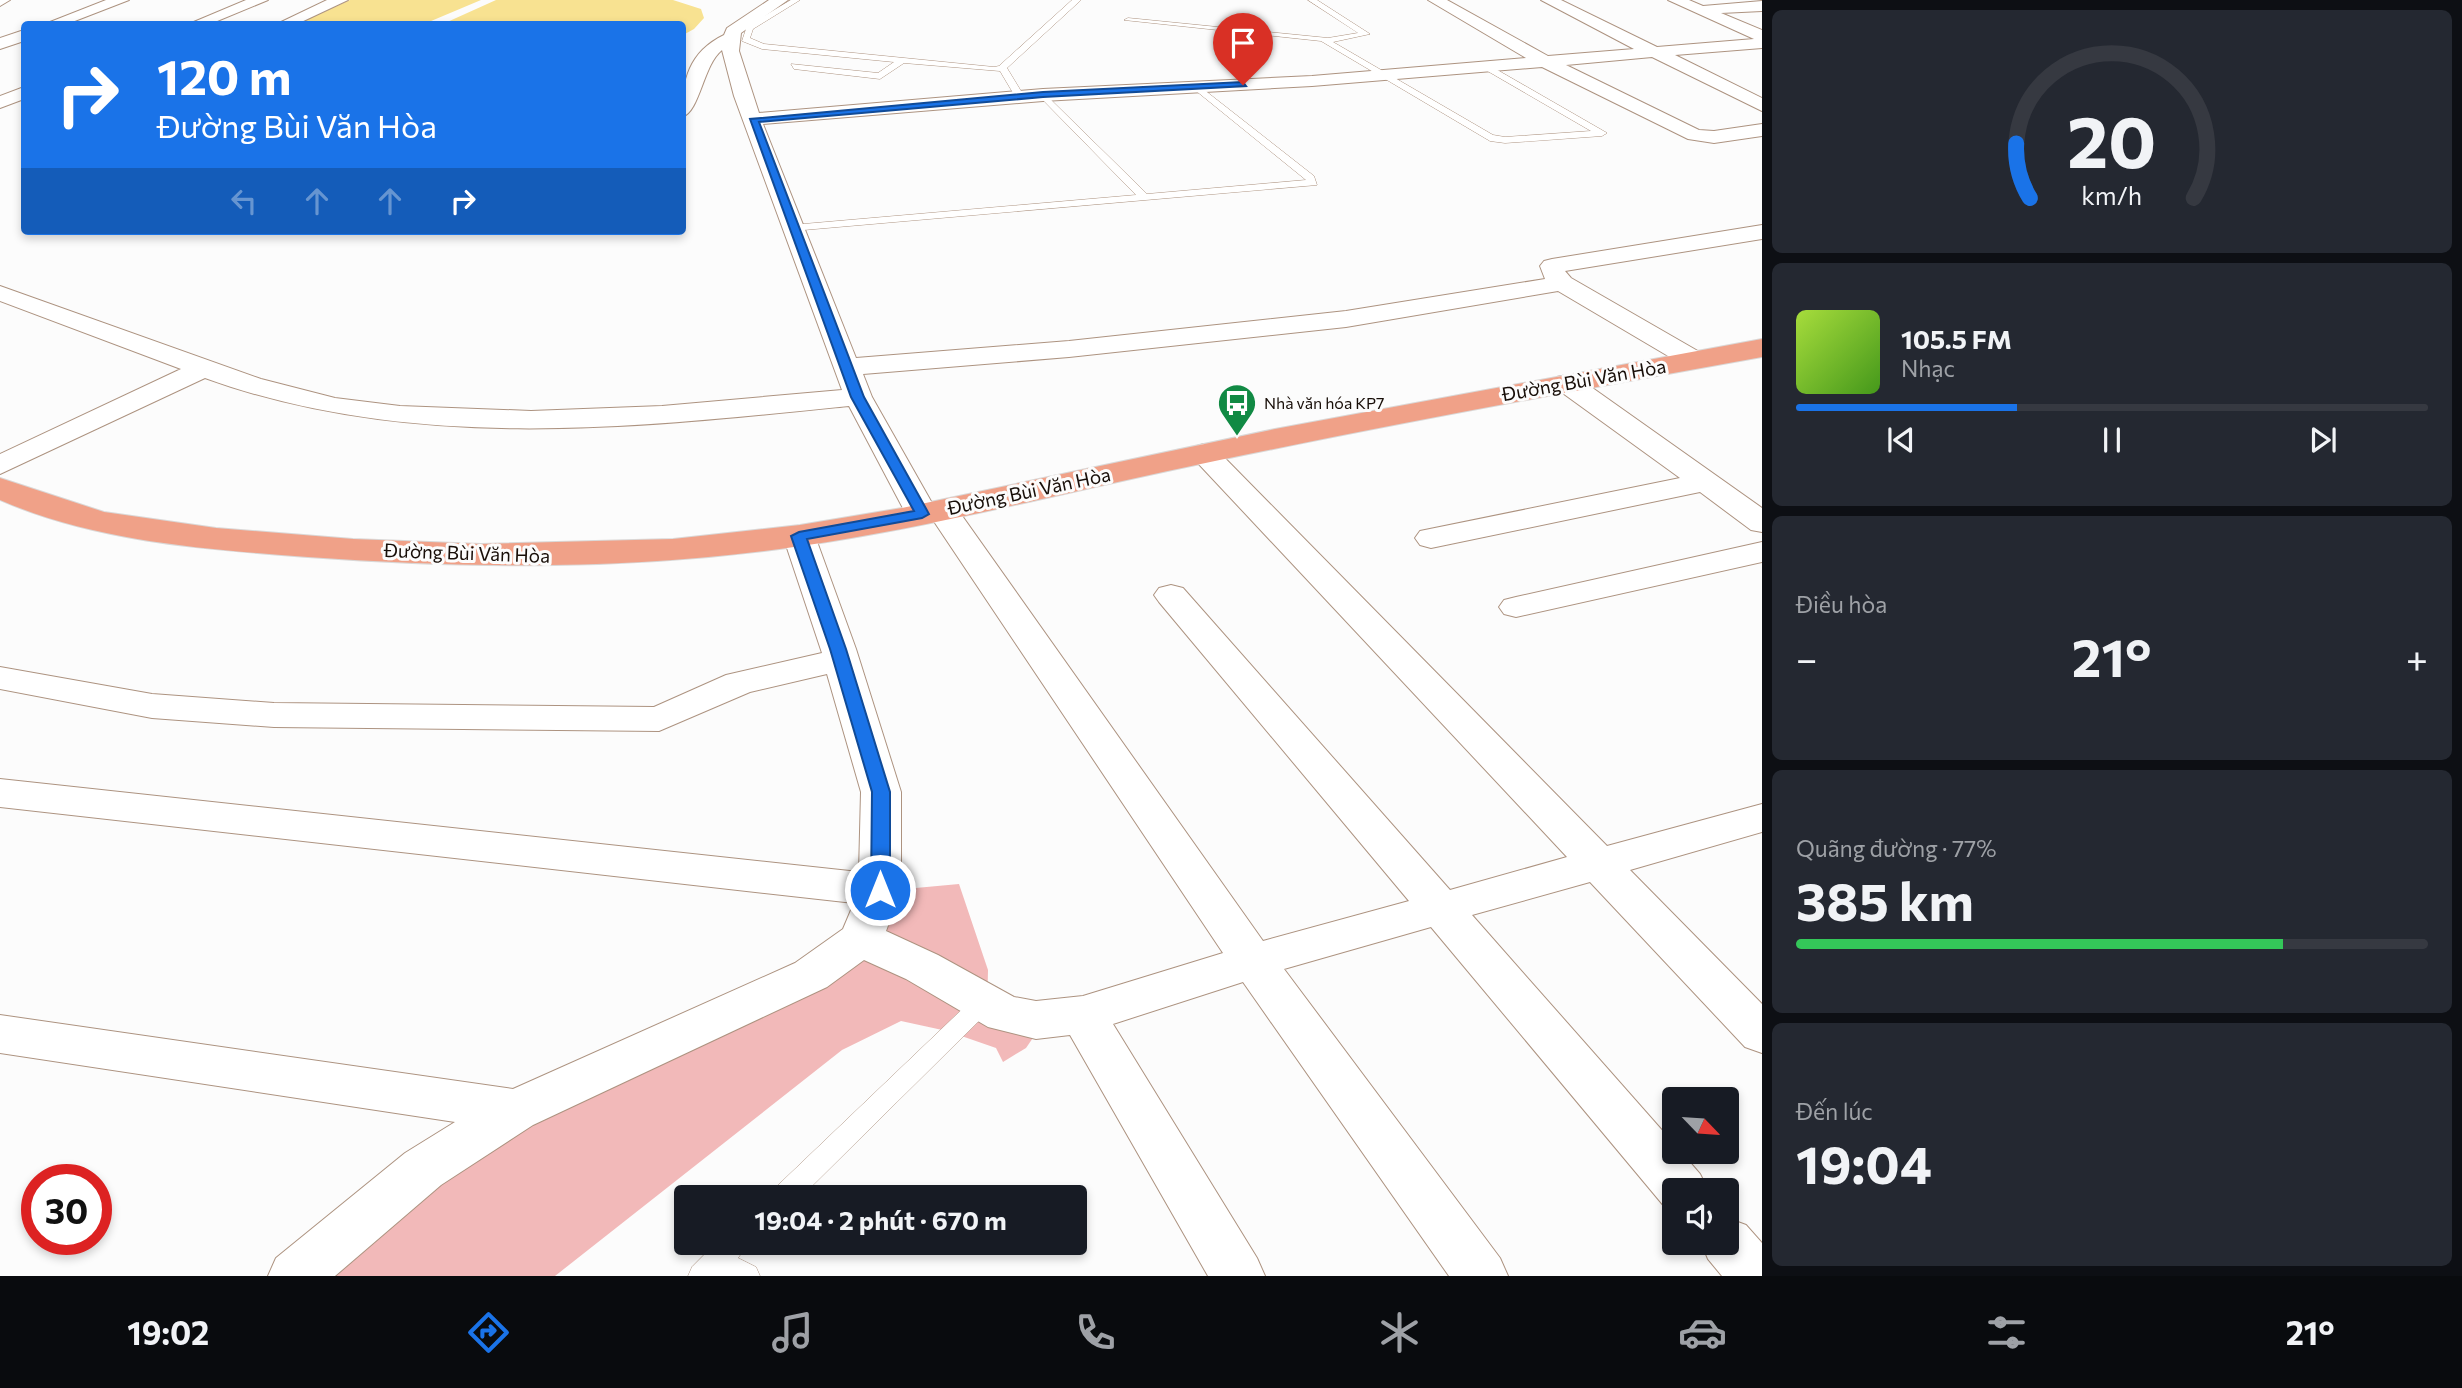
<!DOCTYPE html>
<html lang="vi">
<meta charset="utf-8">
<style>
:root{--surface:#171b24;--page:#242831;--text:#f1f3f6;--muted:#9ea1a6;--line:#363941;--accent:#1a73e8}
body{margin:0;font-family:Commissioner,sans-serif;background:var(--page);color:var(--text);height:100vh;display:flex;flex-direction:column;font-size:26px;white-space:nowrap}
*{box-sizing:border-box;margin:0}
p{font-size:23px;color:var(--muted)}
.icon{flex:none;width:38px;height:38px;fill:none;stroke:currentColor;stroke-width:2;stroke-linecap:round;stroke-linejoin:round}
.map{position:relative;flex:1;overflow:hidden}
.details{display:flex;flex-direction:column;gap:10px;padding:10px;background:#0d0f14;width:700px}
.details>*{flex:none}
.guide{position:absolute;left:21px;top:21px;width:665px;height:214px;border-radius:7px;box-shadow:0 4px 10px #0003;background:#1a73e8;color:#fff;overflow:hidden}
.needle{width:46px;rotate:115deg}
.buttons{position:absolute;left:1662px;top:1087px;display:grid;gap:14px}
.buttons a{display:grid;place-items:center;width:77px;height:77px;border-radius:7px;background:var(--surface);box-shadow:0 4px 10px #0003;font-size:35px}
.speed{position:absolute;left:21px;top:1164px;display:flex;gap:14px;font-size:35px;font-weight:700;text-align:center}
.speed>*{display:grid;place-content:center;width:91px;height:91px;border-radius:50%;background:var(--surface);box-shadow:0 4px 10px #0003;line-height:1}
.speed .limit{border:10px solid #d22;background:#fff;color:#111}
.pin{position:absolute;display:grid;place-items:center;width:60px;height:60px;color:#fff;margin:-72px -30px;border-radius:50% 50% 50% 0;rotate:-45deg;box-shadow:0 0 7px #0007}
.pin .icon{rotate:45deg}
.me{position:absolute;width:77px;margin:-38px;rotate:0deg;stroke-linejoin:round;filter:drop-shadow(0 0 5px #0008)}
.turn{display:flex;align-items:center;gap:24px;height:147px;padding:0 21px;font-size:32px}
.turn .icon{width:91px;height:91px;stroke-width:2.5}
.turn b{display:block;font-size:49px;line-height:60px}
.lanes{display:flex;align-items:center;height:66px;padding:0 21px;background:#0003;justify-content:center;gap:35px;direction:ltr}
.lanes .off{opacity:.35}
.big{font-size:52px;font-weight:700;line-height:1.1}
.details .tile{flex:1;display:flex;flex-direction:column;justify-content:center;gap:10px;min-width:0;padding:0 24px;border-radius:10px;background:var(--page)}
.details .dial{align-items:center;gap:0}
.dial svg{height:182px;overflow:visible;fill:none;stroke:var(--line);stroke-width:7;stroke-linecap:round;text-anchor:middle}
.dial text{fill:var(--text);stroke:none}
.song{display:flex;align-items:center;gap:21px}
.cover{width:84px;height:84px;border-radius:10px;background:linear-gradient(135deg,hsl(80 70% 55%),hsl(100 70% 35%))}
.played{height:7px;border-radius:4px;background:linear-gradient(90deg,var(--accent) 35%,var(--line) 35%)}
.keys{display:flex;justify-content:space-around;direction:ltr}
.heat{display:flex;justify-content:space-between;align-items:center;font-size:38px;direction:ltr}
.charge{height:10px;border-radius:5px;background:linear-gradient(90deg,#34c759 77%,var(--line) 0)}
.trip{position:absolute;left:674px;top:1185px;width:413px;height:70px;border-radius:7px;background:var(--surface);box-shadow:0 4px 10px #0003;font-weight:700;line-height:70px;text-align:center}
.dock{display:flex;height:112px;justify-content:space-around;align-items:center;background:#090b0e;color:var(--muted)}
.dock .icon{width:49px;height:49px}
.dock .on{color:var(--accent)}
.dock b{font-size:32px;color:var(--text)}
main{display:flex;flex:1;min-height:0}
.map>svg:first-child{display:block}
.green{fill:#f2b9b9}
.water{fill:#f8e291}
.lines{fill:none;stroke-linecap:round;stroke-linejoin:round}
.service-casing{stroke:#ad9380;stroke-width:1}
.minor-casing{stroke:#ad9380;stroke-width:2}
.primary-casing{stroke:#dad8d7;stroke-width:2}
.service{fill:#fff;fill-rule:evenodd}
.minor{fill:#fff;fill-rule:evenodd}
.primary{fill:#f0a188;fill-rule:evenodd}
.route{fill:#1a73e8;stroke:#114b97;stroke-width:2}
.labels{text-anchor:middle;stroke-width:6;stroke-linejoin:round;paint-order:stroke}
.far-poi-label{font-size:16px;fill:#180e08;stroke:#fcfcfc;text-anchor:start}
.street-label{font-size:19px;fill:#180e08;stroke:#fcfcfc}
</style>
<main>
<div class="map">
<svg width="1762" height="1276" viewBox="0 0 1762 1276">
<rect width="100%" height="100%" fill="#fcfcfc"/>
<path class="green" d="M959 884 988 970 987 1018 1037 1032 1026 1048 1003 1062 996 1048 947 1031 901 1021 842 1050 555 1276H316L524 1119 817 984 894 890Z"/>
<path class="water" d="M350 0H481L424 24H297Z
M496 0H673L701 9 704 18 694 29 683 35 682 24 445 23Z"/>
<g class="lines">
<g class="service-casing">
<path id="service" d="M791 0H800L753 29 750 38 764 44 994 67 999 66 1072 0H1081L1007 68 1024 96 1019 99 1016 98 1000 71 904 63 880 79 794 69 791 64 878 73 894 62 762 49 742 41 747 26Z
M1308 0H1317L1370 34 1333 42 1493 135 1505 137 1591 131 1484 69 1487 64 1607 133 1602 136 1505 143 1490 141 1321 41 1124 20 1128 18 1328 38 1358 33Z
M1198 85 1314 176 1317 185 792 231 786 228 792 225 1136 195 1040 97 1038 95 1043 92 1147 194 1306 180 1195 90 1193 88Z
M984 993 992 996 996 1002 992 1008 801 1197H770L774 1189 976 996Z
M717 1242H749L738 1258 756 1267 760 1276H688L692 1267Z"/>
</g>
<g class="minor-casing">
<path id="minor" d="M0 0H10L0 6Z
M106 0H129L67 24H45Z
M246 0H268L210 24H189Z
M327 0H348L297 24H277Z
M769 0H788L741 33 739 51 759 113 1043 89 1312 76 1526 58 1428 0H1447L1548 56 1634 49 1541 0H1561L1657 47 1754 39 1668 0H1689L1703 6 1762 1V11L1721 13 1762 30V48L1675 55 1762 98V111L1652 57 1566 65 1699 130 1714 131 1762 124V136L1714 143 1688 139 1542 67 1312 86 1043 101 763 124 856 358 1069 341 1346 311 1545 279 1540 266 1544 261 1552 259 1762 225V239L1565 271 1571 278 1703 354 1707 360 1703 366H1685L1558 291 1346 327 1069 357 863 374 872 397 932 503 942 501 953 503 1263 941 1409 901 1159 602 1154 595 1159 588 1171 585 1183 588 1450 890 1567 857 1194 459 1189 453 1194 447 1204 444 1214 447 1607 846 1762 804V832L1630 870 1762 1004V1053L1745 1047 1590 882 1472 915 1675 1145V1152H1681L1700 1174 1708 1190H1675V1210L1664 1206 1431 927 1284 969 1500 1258 1508 1276H1449L1243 982 1113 1024 1257 1258 1265 1276H1208L1070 1035 1036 1039 988 1027 906 979 864 960 827 987 533 1125 441 1185 335 1276H268L276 1258 405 1153 455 1122 0 1053V1015L513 1089 795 963 843 929 854 903 0 807V779L859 872 861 792 827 674 750 692 659 731 274 727 152 718 0 689V667L152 694 274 703 654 707 726 675 822 653 783 536 788 529 799 526 810 529 815 536 856 649 901 792V890L886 931 938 955 1014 997 1036 1001 1083 996 1223 953 933 520 922 523 911 521 906 514 849 406C635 428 412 453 205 378L0 474V454L181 369 0 301V286L261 379 335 398 400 406 531 411 662 406 842 390 734 96 722 50C703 65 700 112 682 117 682 80 689 52 724 35L727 28Z
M24 30V41L0 49V38Z
M24 87V99L0 108V96Z
M1567 375 1577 377 1762 508V532L1751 530 1700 492 1431 548 1420 545 1415 538 1420 531 1680 478 1557 389 1553 383 1557 377Z
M1762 542V562L1516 617 1504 614 1499 607 1504 600 1516 597Z
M1727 1218 1746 1225 1762 1243V1276H1722L1708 1259 1701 1242H1727Z"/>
</g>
<g class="primary-casing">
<path id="primary" d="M1762 339V357C1579 390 1397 423 1215 461 1077 489 940 526 801 546 637 570 472 569 308 557 204 549 97 542 0 500V478L104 512 216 528 353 539 481 544 673 539 800 525 902 508 1275 429Z"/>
</g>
<use href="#service" class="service"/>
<use href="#minor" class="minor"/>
<use href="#primary" class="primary"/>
</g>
<path class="route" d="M1243 82 1246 86 1043 97 759 122 864 397 929 514 922 518 807 539 846 649 890 792V890L880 897 873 895 871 890 872 792 830 649 791 536 799 532 914 511 851 397 750 119 1043 92Z"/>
<defs>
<g id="bus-pin" transform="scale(2.0125)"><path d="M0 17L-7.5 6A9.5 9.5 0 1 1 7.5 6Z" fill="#118a44" stroke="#fcfcfc"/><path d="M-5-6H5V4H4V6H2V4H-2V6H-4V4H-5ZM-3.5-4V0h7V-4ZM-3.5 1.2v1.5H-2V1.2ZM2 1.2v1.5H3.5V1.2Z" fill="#fff"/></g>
</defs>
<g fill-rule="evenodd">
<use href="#bus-pin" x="1237" y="403"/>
</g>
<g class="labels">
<g class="far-poi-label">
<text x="1264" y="409">Nhà văn hóa KP7</text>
</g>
<g class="street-label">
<text transform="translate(1584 380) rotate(-10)" y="7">Đường Bùi Văn Hòa</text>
<text transform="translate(1029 491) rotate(-12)" y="7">Đường Bùi Văn Hòa</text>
<text transform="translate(467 553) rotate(2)" y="7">Đường Bùi Văn Hòa</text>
</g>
</g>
</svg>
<div class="buttons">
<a><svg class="needle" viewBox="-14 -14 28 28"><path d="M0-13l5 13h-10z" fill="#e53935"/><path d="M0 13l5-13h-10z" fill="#9ea1a6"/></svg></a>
<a><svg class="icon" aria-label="sound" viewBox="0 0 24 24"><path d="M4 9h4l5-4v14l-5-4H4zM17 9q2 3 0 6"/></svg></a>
</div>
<div class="speed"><div class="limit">30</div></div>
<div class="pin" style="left:1243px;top:85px;background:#d93025"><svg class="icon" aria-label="arrive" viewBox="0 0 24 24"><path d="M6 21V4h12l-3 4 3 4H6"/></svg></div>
<svg class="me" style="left:880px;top:890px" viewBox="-20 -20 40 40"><circle r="17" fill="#1a73e8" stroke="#fff" stroke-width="3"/><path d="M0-11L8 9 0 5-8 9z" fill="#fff"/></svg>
<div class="trip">19:04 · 2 phút · 670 m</div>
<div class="guide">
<div class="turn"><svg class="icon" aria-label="right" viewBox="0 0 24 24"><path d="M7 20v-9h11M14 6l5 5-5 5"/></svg><div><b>120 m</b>Đường Bùi Văn Hòa</div></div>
<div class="lanes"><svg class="icon off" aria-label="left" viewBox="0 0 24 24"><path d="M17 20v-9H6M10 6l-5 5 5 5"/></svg><svg class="icon off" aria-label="ahead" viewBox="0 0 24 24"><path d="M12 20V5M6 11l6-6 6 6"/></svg><svg class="icon off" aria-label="ahead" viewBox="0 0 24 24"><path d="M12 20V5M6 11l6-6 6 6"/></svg><svg class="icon" aria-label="right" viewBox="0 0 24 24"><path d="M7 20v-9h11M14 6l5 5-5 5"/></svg></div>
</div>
</div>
<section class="details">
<div class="tile dial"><svg viewBox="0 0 100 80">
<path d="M14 69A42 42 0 1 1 86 69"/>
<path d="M14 69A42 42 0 0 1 8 45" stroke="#1a73e8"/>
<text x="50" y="56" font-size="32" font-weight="700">20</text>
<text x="50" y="72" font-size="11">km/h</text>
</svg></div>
<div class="tile">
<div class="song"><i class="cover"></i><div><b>105.5 FM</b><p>Nhạc</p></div></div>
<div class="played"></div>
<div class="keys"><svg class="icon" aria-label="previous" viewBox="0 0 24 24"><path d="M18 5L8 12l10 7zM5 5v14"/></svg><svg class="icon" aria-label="pause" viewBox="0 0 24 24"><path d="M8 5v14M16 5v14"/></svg><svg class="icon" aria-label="next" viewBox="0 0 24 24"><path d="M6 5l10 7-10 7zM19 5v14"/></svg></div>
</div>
<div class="tile"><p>Điều hòa</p>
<div class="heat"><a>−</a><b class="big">21°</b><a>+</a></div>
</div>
<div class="tile"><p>Quãng đường · 77%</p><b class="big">385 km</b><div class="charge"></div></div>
<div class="tile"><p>Đến lúc</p><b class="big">19:04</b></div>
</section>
</main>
<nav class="dock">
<b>19:02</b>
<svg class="icon on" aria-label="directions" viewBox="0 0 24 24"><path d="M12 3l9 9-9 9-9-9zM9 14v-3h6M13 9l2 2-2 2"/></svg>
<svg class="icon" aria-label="music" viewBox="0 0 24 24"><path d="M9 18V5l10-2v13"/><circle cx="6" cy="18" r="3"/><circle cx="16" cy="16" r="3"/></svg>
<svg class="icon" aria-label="phone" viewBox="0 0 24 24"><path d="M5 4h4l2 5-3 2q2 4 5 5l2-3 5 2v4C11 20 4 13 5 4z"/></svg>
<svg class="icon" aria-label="climate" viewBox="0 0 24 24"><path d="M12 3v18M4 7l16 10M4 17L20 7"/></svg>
<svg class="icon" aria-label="car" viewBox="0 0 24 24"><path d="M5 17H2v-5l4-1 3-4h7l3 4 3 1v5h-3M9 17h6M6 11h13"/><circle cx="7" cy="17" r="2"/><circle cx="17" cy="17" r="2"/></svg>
<svg class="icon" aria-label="filters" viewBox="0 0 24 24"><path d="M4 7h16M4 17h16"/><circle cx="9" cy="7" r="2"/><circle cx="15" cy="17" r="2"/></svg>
<b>21°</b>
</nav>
